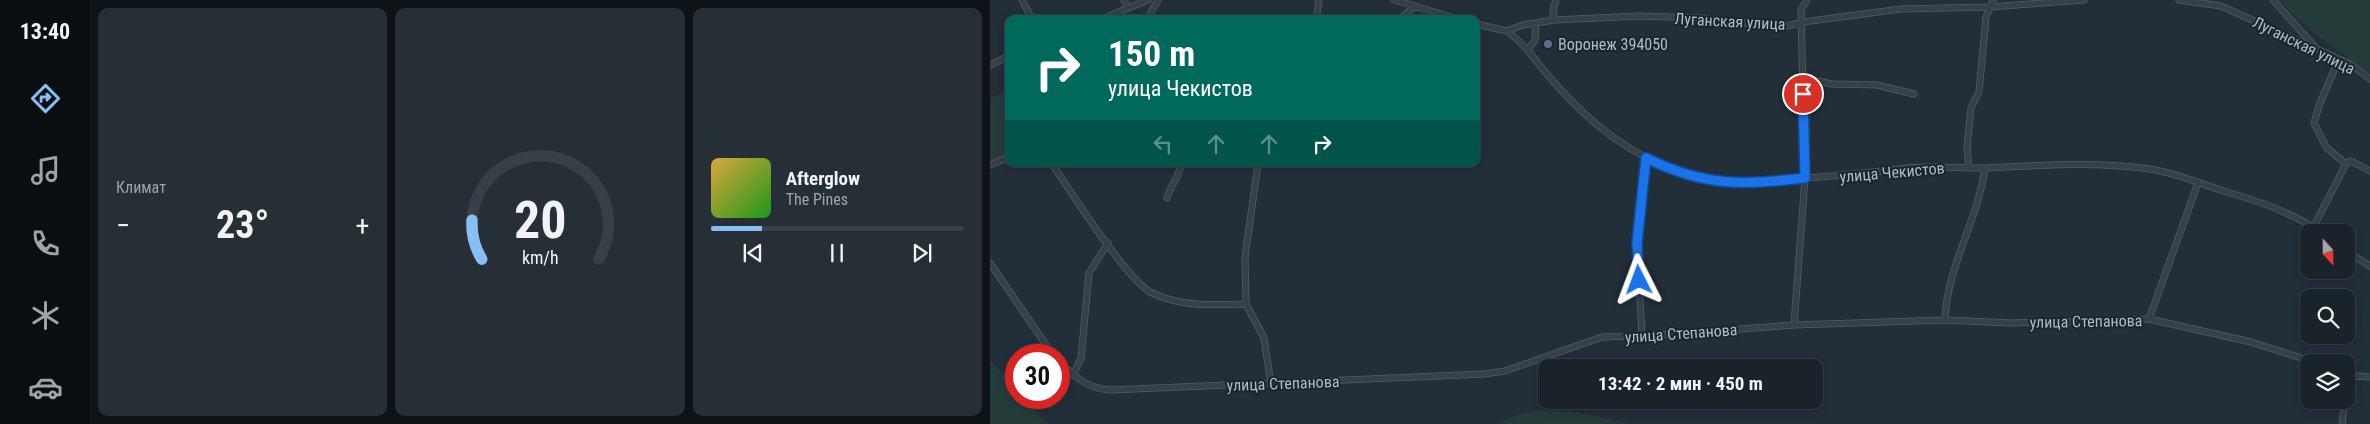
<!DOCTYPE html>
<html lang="ru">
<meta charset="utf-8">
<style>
:root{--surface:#1a222a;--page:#272f36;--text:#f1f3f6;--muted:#9fa4a8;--line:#383f47;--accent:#87bff3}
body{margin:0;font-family:"Roboto Condensed",sans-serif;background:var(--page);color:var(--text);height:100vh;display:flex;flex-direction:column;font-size:19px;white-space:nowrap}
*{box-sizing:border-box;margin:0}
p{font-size:16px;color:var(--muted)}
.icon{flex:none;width:28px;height:28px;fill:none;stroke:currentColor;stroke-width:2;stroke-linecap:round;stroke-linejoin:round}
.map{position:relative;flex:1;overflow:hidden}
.sheet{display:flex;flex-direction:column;gap:8px;padding:8px;background:#0e1317;width:900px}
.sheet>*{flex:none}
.guide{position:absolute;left:15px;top:15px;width:475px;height:152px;border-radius:10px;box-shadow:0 2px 8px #0003,0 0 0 1px var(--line);background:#00695c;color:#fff;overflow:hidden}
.needle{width:32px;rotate:159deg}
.controls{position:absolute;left:1310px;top:224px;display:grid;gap:10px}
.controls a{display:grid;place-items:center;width:55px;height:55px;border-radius:10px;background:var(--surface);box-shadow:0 2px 8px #0003,0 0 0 1px var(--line);font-size:25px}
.speed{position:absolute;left:15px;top:344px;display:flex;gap:10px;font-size:25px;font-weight:700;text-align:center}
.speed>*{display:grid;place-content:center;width:65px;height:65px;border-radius:50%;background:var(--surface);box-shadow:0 2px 8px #0003,0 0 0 1px var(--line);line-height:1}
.speed .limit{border:8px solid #d22;background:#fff;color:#111}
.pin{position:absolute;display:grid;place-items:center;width:42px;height:42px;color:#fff;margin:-21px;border:2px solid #fff;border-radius:50%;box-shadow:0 1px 5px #0007}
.me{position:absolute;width:55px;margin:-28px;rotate:357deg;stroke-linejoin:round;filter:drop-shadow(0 0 4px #0008)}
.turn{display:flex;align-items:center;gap:18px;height:105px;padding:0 20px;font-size:22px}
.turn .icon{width:65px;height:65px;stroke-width:2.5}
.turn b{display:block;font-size:35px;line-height:42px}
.lanes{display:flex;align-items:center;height:48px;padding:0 20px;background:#0003;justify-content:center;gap:25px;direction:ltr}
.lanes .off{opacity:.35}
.big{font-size:38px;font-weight:700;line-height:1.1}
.sheet .widget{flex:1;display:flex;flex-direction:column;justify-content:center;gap:8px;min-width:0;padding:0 18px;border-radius:10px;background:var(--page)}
.sheet .dial{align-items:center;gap:0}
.dial svg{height:130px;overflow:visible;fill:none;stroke:var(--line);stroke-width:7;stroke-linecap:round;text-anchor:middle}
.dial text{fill:var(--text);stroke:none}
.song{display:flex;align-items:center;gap:15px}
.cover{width:60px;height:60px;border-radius:8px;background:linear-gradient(135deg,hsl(40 70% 55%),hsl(120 70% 35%))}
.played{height:5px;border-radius:2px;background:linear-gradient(90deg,var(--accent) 20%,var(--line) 20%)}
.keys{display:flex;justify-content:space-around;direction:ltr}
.heat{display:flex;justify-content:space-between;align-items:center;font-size:28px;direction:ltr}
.sheet .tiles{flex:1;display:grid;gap:8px;grid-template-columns:repeat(3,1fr)}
.trip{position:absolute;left:548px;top:359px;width:285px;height:50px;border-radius:10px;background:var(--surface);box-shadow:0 2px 8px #0003,0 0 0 1px var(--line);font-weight:700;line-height:50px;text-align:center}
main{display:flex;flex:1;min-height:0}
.menu{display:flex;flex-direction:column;width:90px;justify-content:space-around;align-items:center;background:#0a0e11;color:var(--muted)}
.menu .icon{width:35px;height:35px}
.menu .on{color:var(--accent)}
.menu b{font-size:22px;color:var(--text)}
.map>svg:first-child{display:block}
.green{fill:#253b3a}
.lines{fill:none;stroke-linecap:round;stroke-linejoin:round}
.minor-casing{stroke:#535e66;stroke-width:7}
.minor{stroke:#354048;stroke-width:5.5}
.route-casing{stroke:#114b97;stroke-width:12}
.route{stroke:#1a73e8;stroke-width:9}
.service-dot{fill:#5c6f8a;stroke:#1b252d;stroke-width:2}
.labels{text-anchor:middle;stroke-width:4;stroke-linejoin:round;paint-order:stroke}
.street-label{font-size:16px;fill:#b0bbc5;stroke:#1b252d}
.poi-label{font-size:16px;fill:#b0bbc5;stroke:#1b252d;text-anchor:start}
</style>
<main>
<nav class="menu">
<b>13:40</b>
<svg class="icon on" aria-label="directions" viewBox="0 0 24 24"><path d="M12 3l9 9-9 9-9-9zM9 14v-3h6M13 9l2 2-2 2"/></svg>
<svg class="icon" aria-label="music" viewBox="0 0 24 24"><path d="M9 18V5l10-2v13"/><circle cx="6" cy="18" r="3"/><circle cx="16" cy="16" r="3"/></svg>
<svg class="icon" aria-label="phone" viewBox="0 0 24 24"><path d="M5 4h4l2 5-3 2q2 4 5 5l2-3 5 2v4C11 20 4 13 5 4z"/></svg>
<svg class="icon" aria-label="climate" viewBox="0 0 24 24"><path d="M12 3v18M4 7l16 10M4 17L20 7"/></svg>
<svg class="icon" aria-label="car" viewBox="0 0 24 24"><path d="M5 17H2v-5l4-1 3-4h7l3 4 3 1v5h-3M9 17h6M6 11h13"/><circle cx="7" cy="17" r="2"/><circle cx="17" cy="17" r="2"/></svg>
</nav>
<section class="sheet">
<div class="tiles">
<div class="widget"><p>Климат</p>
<div class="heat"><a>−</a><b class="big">23°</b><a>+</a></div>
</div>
<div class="widget dial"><svg viewBox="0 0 100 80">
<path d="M14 69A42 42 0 1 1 86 69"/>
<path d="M14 69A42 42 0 0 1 8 45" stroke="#87bff3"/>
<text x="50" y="56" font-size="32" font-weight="700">20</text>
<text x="50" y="72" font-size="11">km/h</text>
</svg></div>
<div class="widget">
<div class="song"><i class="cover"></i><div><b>Afterglow</b><p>The Pines</p></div></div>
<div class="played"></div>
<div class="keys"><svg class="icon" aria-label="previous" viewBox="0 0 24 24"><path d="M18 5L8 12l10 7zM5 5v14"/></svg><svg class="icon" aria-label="pause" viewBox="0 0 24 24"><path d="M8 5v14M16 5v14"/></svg><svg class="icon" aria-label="next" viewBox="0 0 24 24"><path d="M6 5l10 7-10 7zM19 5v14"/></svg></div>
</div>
</div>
</section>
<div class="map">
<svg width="1380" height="424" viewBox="0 0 1380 424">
<rect width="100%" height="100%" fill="#222e38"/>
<path class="green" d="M1289 0H1380V74L1319 29Z
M19 88V155L0 163V100Z
M0 360 26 390V398H33L57 424H0Z
M549 410 581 411 641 424H506L530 414Z"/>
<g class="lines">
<g class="minor-casing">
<path id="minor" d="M32 0 42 19
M134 0 138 8
M404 0 468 19
M1189 0 1231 6 1360 64 1380 79
M1283 0 1325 47
M112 19 158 0
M157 19 168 0
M326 19 329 0
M410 19 425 6
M564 20 649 16 710 18 793 27 813 22 911 9 999 7 1094 0
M486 24 517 31 533 25 564 20 563 9 566 0
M517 31C536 45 547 63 562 80 600 124 642 157 698 175 738 187 776 181 816 178 847 176 878 173 909 169 937 165 965 168 993 168 1046 166 1098 161 1152 168 1181 171 1209 183 1237 192 1269 201 1303 213 1330 232
M538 50 545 40 546 23
M1349 59 1330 103 1324 123 1336 147 1356 164 1361 161 1380 171
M0 65 19 56
M813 78 842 84 887 85 924 94
M62 164C80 190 138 282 162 293 192 307 223 305 256 304L255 257 268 164
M0 165 19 157
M979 168 977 147 981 108 989 92 996 17 1003 0
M177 198C181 184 189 178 191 164
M1323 228 1356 164
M1356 251 1380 266
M0 263 63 355
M256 304 274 338 281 384
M1159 319 1208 183
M955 320C957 266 988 220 995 168
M804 325 815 178 811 10 817 0
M652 336 647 243 656 158
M69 361C85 377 98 389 121 390L494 374 515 371 612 337 687 334 804 325 955 320 1021 323 1159 319 1261 342 1324 362
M83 375 91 358 99 273 118 243
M1356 375 1380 377
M1356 393 1359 375
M1352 424 1355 400"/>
</g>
<use href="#minor" class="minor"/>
</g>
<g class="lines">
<g class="route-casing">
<path id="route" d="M649 280 647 243 656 158C716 187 750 185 815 178L813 94"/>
</g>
<use href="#route" class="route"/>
</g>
<circle class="service-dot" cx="558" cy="44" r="5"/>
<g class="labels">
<g class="street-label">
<text transform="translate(740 21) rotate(3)" y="6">Луганская улица</text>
<text transform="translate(1314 45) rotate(26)" y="6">Луганская улица</text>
<text transform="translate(902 172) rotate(-5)" y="6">улица Чекистов</text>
<text transform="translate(1096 321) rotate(-1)" y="6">улица Степанова</text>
<text transform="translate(691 333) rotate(-4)" y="6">улица Степанова</text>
<text transform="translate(293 383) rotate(-2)" y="6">улица Степанова</text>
</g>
<g class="poi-label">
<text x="568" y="50">Воронеж 394050</text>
</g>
</g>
</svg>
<div class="controls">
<a><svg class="needle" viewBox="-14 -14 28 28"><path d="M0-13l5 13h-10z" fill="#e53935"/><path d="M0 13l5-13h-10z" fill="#9fa4a8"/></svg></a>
<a><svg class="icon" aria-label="search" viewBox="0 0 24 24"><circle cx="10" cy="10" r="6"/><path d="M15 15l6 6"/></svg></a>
<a><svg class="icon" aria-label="layers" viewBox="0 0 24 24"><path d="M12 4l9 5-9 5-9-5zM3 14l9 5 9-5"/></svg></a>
</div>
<div class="speed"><div class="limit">30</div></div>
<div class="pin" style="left:813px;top:94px;background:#d93025"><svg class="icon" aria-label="arrive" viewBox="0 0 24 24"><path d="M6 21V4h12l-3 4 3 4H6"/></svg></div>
<svg class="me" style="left:649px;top:280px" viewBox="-20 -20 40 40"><path d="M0-17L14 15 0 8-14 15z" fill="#1a73e8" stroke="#fff" stroke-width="4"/></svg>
<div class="trip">13:42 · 2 мин · 450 m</div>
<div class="guide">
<div class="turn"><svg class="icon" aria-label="right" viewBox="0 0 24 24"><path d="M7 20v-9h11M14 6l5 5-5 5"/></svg><div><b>150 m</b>улица Чекистов</div></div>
<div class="lanes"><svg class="icon off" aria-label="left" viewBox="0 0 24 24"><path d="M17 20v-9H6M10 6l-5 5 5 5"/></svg><svg class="icon off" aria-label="ahead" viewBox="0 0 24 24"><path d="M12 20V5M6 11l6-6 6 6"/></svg><svg class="icon off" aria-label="ahead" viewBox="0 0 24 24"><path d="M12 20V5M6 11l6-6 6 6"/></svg><svg class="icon" aria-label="right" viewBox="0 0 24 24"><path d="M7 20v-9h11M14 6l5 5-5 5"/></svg></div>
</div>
</div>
</main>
